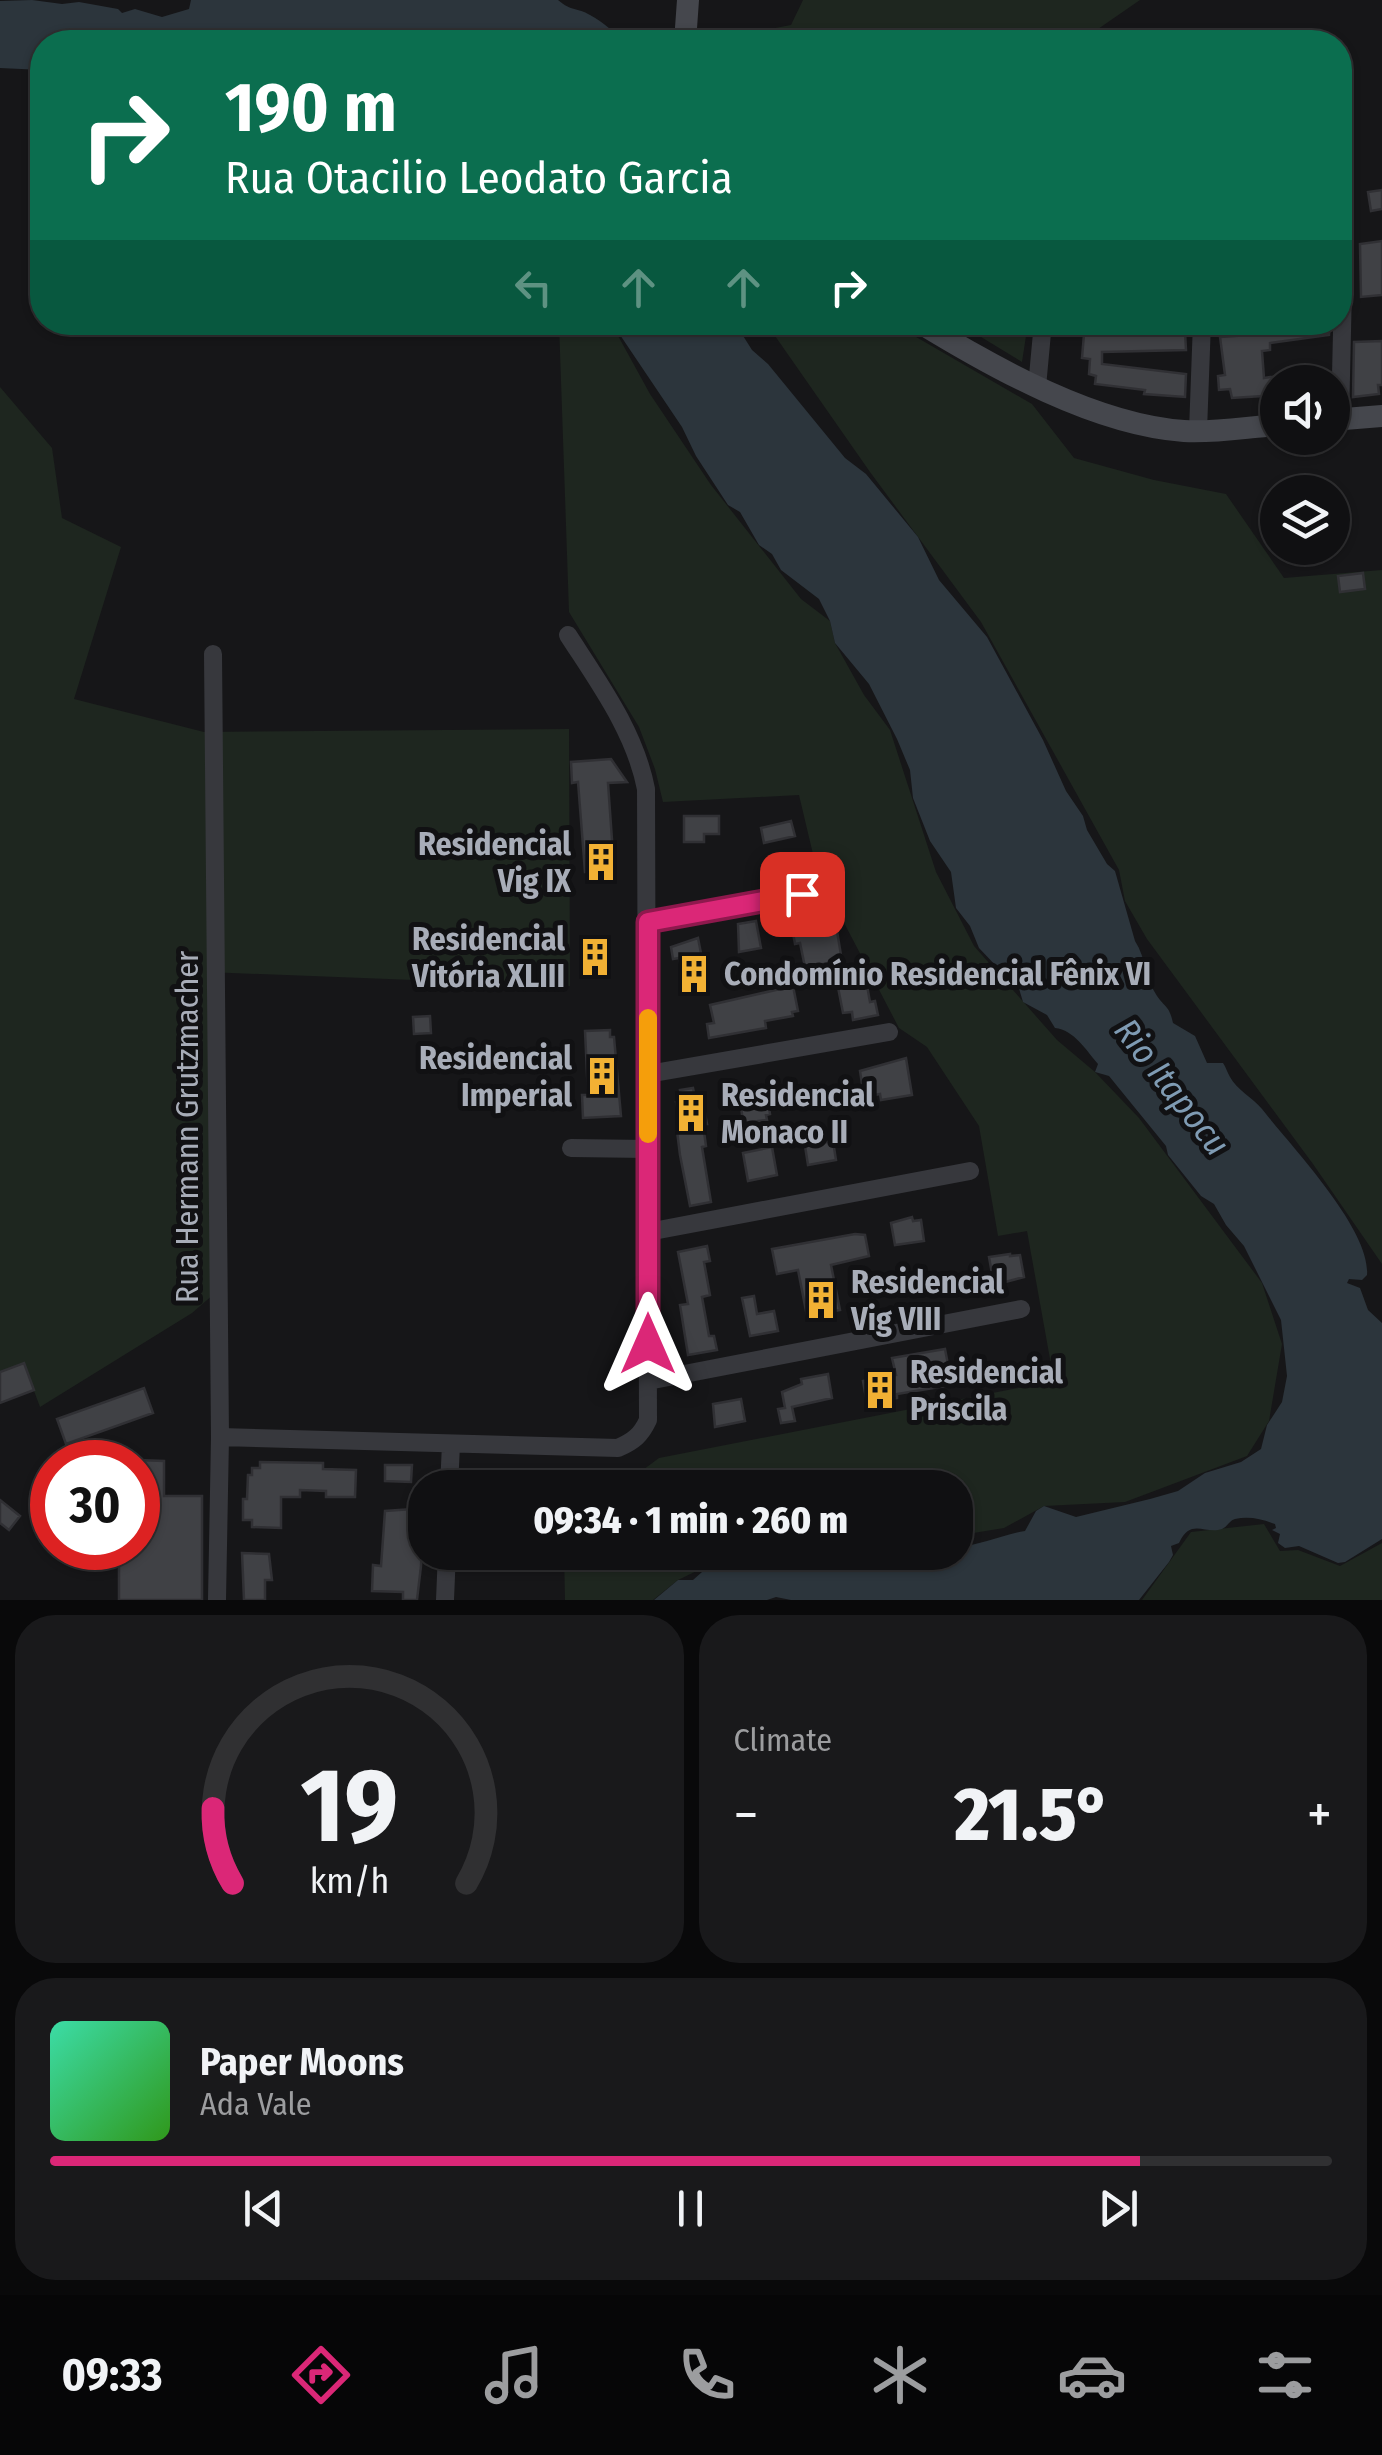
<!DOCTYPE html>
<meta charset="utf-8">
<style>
:root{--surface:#101012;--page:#19191b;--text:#f1f3f6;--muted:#9c9d9f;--line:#303032;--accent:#db2777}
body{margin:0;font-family:"Fira Sans Condensed",sans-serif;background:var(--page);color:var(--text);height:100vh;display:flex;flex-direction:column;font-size:38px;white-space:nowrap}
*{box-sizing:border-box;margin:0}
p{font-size:32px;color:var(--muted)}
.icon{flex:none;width:55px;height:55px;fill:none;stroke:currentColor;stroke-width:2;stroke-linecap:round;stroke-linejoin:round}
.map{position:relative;height:1600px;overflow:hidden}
.details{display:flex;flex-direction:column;gap:15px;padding:15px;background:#09090a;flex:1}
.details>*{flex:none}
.banner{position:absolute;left:30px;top:30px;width:1322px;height:305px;border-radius:40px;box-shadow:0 2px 8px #0004,0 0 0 2px var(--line);background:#0b6e4f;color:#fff;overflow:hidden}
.buttons{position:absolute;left:1260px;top:365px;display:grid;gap:20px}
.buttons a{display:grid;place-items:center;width:90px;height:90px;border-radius:50%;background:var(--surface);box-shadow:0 2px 8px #0004,0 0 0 2px var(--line);font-size:50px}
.speed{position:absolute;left:30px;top:1440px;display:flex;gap:20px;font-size:50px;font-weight:700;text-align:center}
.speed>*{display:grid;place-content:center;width:130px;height:130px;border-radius:50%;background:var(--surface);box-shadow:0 2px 8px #0004,0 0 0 2px var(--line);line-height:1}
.speed .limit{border:15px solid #d22;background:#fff;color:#111}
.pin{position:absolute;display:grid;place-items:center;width:85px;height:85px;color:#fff;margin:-42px;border-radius:20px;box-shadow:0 5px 15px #0006}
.me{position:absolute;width:110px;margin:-55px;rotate:0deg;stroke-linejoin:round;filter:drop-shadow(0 0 8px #0008)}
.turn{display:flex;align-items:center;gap:35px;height:210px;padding:0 30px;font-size:45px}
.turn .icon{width:130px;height:130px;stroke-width:2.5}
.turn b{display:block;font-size:70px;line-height:85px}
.lanes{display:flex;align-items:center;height:95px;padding:0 30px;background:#0003;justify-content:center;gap:50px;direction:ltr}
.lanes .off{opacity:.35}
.big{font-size:75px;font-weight:800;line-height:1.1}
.details .tile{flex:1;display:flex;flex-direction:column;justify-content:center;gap:15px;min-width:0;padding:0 35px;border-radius:40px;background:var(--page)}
.details .dial{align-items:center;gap:0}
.dial svg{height:260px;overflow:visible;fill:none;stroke:var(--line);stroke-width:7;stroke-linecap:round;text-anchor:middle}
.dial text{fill:var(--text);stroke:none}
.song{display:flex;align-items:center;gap:30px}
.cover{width:120px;height:120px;border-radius:15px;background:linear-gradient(135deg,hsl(160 70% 55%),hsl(110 70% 35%))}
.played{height:10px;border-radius:5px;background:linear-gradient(90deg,var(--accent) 85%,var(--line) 85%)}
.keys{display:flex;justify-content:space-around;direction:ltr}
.heat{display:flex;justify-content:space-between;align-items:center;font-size:55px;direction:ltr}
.details .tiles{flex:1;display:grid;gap:15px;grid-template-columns:1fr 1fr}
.tile:last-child{grid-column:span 2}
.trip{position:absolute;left:408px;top:1470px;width:565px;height:100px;border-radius:40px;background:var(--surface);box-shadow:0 2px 8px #0004,0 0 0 2px var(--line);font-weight:800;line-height:100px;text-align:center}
.tabs{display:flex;height:160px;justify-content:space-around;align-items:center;background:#060607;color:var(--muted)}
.tabs .icon{width:70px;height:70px}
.tabs .active{color:var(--accent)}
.tabs b{font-size:45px;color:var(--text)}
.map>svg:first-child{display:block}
.green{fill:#1e261f}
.water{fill:#2c353c}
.building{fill:#404145;stroke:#303034;stroke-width:2.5}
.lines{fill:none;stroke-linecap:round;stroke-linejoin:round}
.minor{stroke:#37383d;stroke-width:18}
.secondary{stroke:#45474d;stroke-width:22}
.route-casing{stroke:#8e194d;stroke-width:25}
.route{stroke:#db2777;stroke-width:18}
.slow{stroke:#f59e0b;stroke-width:18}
.labels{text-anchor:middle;stroke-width:10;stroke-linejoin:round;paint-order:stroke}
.poi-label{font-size:32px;font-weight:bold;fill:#a8adb8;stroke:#111113;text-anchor:start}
.street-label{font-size:32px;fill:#a8adb8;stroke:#111113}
.water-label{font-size:35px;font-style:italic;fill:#7f9bb3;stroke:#111113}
</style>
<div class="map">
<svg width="1382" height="1600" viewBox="0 0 1382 1600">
<rect width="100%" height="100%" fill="#161618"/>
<path class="green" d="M803 0H1140L1098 29V42H701L791 25Z
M559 323H611L650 394 711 485 801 599 830 621 835 643 864 695 890 730 936 872 974 946 1057 1040 1095 1072 1139 1118 1262 1283 1282 1344 1269 1421 1247 1456 1125 1502 1044 1506 1004 1528 955 1536V1488L620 1487 659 1458 1054 1381 1027 1231 998 1236 979 1126 927 1047 899 1028 817 871 799 795 663 802 655 769 639 727 569 612Z
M766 323H892L1032 404 1074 458 1154 480 1226 494 1284 578 1382 570V1264L1313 1164 1147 939 1125 901 1119 870 981 622 870 472Z
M958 323H1028L1022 362Z
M0 387 52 448 62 518 121 547 74 699 204 732 569 729 570 986 207 972 214 1294 192 1313 40 1407 24 1364 0 1372Z
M1264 1524 1280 1551 1298 1550 1340 1566 1382 1543V1600H1142L1191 1532Z
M564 1553H761L711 1564 678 1580 653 1600H565Z"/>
<path class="water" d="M32 0 62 4 79 2 118 9 122 13 135 9 162 17 189 9 191 0H558C572 12 577 7 590 15 603 22 614 32 625 42H42V70L0 68V1Z
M612 323H735L752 350 768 364 845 458 866 474 918 537 939 580 987 637 1043 740 1066 791 1083 816 1087 830 1107 864 1115 871 1135 941C1146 958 1146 980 1157 996 1166 1009 1169 1005 1173 1023L1195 1036 1207 1063H1223C1226 1067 1227 1072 1230 1077 1236 1089 1253 1098 1262 1109 1290 1145 1371 1229 1367 1275L1362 1280 1349 1279 1347 1283 1360 1288 1368 1310 1382 1323V1539L1345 1562 1338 1563 1299 1546 1285 1548 1278 1543 1280 1534 1272 1530 1276 1528 1275 1524C1262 1519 1249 1516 1235 1519 1230 1520 1227 1527 1222 1529 1205 1535 1191 1517 1179 1543L1171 1546 1173 1555 1169 1562 1139 1600H791L776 1597 767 1600H654L678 1580H693L711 1564 765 1557 774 1552H955V1547C980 1546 1001 1535 1025 1531L1036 1511 1044 1506 1076 1517 1150 1499 1178 1491 1205 1473 1241 1462 1261 1449 1267 1425 1282 1402 1287 1376 1281 1320 1244 1246 1226 1225 1214 1204 1201 1196 1168 1155 1166 1146 1109 1076 1095 1072 1098 1064C1086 1050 1074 1030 1055 1028L1047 1015 1023 1002 1015 975 1002 978 999 969 979 948 970 926 956 908 951 872 930 841 913 798 910 770 897 739 869 684 835 643 830 621 819 599 781 570 772 554 759 545 740 512 728 505 696 456 682 427Z"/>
<path class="building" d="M1382 190V209L1371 211 1368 192Z
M1382 241V295L1361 297 1360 244Z
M1085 322H1160L1161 332 1185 331 1186 350 1102 352V364L1186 374 1185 397 1144 394 1145 390 1095 384 1096 376 1089 374 1090 359 1082 358Z
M1248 322H1330L1329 335 1270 343V350L1262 351 1264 378 1278 376V395L1232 398 1230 389 1219 390 1218 376 1225 375 1220 337 1248 335Z
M1382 341V385H1378L1379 394 1353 397 1354 342Z
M1363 573 1365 589 1340 592 1338 576Z
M611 759 627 782 608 783 614 868H611V876H591L590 872H585L578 782 572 783 571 762Z
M684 816H719V834H704V842H684Z
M791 821 795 836 764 843 761 828Z
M820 918 823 934 837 931 842 961 805 967 800 943 795 944 792 928 809 925V920Z
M756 921 761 948 739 952 738 924Z
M698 938 708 989 686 993 679 958 673 959 671 947Z
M584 940H607V967H584Z
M858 973 860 981 866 980 870 1002 875 1001 878 1015 853 1020 852 1012 843 1013 836 977Z
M793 986 798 1011 792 1012 793 1016 765 1021 766 1028 709 1038 707 1024 714 1023 710 1005Z
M430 1016 431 1033 414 1034 413 1017Z
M610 1030V1037H614L621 1116 583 1118 582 1095H588L585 1031Z
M906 1058 912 1095 881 1100 880 1094 864 1097 860 1071Z
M693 1088 695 1098 702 1097 707 1124H703L706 1146 702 1147 711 1202 690 1206 680 1155 677 1131H682L676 1102 682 1100 680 1090Z
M760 1092 761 1095 767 1094 770 1114 766 1115 767 1120 743 1123 740 1098 746 1097 745 1094Z
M833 1141 836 1160 808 1165 805 1146Z
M772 1147 777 1175 748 1181 743 1153Z
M912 1217 913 1221 921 1220 924 1241 895 1245 891 1223Z
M855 1234 865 1235 869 1256 831 1265 840 1310 807 1316 798 1270 777 1274 772 1249Z
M707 1246 710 1261 704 1262 710 1295 702 1297 709 1336H714L717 1350 688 1355 680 1305 688 1304 678 1252Z
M1010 1254V1256L1020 1255 1024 1277 994 1285 989 1257Z
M754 1296 757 1314 774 1311 778 1331 750 1336 742 1298Z
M945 1349 952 1385 897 1394V1398L867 1404 863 1381 896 1375 892 1358Z
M24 1363 34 1390 0 1403V1372Z
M828 1374 832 1398 792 1407 795 1421 781 1423 778 1409 785 1408 782 1392 802 1384 801 1379Z
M144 1388 153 1413 66 1444 57 1419Z
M741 1399 745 1421 715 1427 713 1404Z
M138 1460 164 1461V1496H202V1600H119V1548H138Z
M260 1462 323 1463V1469L356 1470 355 1497H326V1491L300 1490V1497H281V1528L252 1527V1520H243V1499H247L248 1475H252V1468H260Z
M385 1465H412L411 1482 385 1481Z
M0 1500 20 1516 9 1530 0 1523Z
M413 1509H424L421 1566 417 1600H403V1592L372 1591 373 1565 381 1566 385 1511Z
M242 1553 269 1554 272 1580H265V1600H244Z"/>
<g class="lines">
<path class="minor" d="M1037 387 1043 322
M1340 420 1343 287
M1198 431 1202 322
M213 654 220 1437 217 1600
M648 922 802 894
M648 1074 889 1032
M571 1148 648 1149
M648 1232 970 1171
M648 1381 1021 1309
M220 1437 618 1448C634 1441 641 1435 648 1420L646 789C635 732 599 683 568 635
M449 1488 451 1444
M445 1600 447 1552"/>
<path class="secondary" d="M685 42 688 0
M919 322C994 368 1096 425 1184 431 1215 433 1247 427 1278 425
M1332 420 1382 416"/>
</g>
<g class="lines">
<g class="route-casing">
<path id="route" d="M648 1344V922L802 894"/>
</g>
<use href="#route" class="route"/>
<path class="slow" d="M648 1018V1134"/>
</g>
<defs>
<g id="building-bare" transform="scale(3)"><path d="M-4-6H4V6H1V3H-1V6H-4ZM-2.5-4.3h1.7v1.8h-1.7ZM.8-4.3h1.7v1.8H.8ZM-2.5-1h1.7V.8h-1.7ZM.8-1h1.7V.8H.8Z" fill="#f2b134" stroke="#111113" stroke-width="2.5" paint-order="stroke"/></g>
</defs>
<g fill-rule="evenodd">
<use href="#building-bare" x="601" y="862"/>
<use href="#building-bare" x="595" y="957"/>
<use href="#building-bare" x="694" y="974"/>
<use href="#building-bare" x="602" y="1076"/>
<use href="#building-bare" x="691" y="1113"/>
<use href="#building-bare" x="821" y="1300"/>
<use href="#building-bare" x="880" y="1390"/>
</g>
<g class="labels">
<g class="poi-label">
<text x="571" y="855" text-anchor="end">Residencial<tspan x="571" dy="37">Vig IX</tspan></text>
<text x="565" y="950" text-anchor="end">Residencial<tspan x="565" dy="37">Vitória XLIII</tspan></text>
<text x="724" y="985">Condomínio Residencial Fênix VI</text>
<text x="572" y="1069" text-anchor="end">Residencial<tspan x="572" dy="37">Imperial</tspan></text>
<text x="721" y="1106">Residencial<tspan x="721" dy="37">Monaco II</tspan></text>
<text x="851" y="1293">Residencial<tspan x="851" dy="37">Vig VIII</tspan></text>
<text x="910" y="1383">Residencial<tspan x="910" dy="37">Priscila</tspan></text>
</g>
<g class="street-label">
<text transform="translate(187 1127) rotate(-90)" y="11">Rua Hermann Grutzmacher</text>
</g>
<g class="water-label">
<text transform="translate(1172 1087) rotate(52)" y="12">Rio Itapocu</text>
</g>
</g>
</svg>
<div class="buttons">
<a><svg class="icon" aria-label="sound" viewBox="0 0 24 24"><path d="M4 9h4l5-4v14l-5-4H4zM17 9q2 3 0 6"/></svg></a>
<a><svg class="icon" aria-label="layers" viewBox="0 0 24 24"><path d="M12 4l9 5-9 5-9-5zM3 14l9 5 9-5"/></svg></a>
</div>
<div class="speed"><div class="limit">30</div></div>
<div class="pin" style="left:802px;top:894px;background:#d93025"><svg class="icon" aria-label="arrive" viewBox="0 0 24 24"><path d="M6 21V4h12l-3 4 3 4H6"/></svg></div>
<svg class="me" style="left:648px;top:1344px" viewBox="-20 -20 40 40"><path d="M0-17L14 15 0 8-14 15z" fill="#db2777" stroke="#fff" stroke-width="4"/></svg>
<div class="trip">09:34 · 1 min · 260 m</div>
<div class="banner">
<div class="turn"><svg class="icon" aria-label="right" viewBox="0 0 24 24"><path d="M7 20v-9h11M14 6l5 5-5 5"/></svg><div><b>190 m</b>Rua Otacilio Leodato Garcia</div></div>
<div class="lanes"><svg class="icon off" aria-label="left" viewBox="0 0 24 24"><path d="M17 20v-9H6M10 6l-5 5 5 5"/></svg><svg class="icon off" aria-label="ahead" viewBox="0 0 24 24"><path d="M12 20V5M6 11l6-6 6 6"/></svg><svg class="icon off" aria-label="ahead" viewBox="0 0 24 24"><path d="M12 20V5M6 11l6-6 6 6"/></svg><svg class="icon" aria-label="right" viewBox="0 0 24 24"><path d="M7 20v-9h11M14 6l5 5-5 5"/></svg></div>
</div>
</div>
<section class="details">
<div class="tiles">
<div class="tile dial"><svg viewBox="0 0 100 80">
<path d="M14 69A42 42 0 1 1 86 69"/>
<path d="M14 69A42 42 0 0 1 8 46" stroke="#db2777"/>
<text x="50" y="56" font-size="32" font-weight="700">19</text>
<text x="50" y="72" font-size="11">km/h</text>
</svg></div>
<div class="tile"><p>Climate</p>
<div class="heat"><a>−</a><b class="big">21.5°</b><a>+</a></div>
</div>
<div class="tile">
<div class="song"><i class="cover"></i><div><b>Paper Moons</b><p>Ada Vale</p></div></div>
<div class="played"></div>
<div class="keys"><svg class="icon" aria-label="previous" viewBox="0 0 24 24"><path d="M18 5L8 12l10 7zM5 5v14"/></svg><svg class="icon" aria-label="pause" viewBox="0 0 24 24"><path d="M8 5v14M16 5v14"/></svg><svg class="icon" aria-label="next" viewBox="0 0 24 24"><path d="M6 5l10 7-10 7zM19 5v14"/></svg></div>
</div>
</div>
</section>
<nav class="tabs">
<b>09:33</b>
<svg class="icon active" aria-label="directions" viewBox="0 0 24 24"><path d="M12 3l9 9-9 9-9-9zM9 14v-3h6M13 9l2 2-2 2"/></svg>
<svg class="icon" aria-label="music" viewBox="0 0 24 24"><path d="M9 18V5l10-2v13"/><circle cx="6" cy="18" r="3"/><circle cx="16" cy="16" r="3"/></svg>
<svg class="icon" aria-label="phone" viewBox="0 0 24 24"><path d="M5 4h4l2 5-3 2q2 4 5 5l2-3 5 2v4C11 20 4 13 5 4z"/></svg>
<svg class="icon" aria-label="climate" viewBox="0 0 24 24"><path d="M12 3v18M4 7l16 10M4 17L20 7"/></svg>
<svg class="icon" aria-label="car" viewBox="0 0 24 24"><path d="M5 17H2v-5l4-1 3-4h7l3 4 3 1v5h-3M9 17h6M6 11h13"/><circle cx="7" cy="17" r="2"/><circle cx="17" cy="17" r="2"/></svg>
<svg class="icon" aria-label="filters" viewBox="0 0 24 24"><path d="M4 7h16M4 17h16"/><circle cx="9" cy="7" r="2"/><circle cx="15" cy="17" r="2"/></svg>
</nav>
